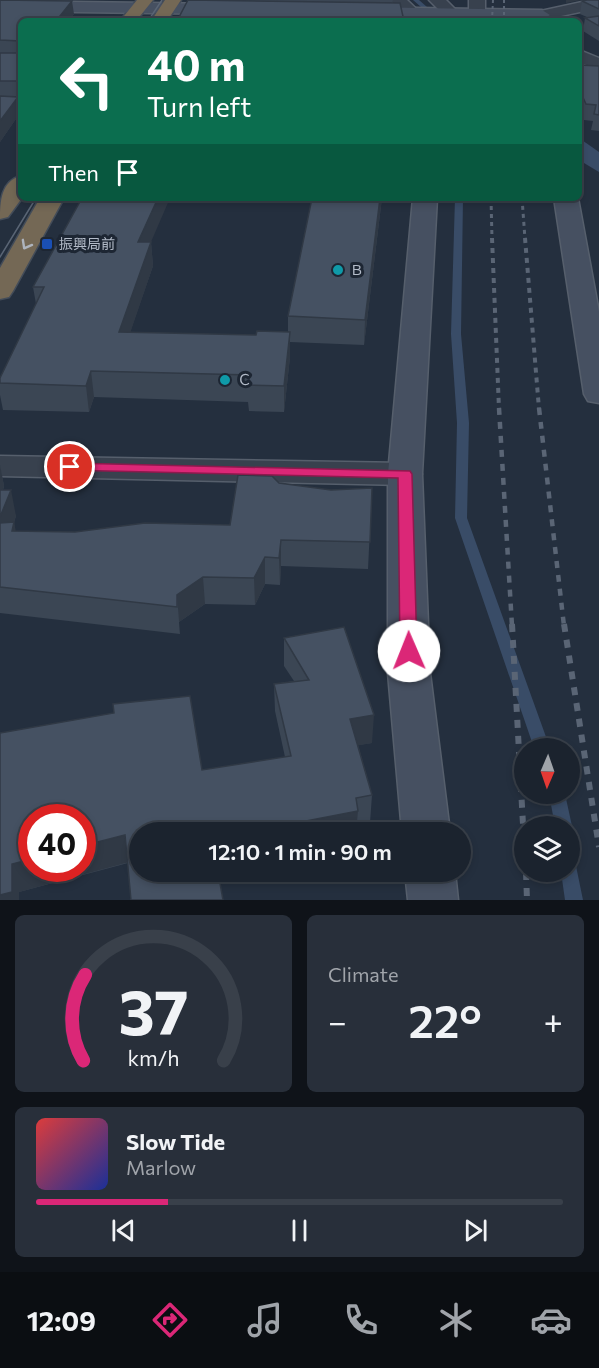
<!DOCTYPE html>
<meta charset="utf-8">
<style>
:root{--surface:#1b232e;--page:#282f3a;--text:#f1f3f6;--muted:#a0a4aa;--line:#39404a;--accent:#db2777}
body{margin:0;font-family:Commissioner,"Noto Sans JP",sans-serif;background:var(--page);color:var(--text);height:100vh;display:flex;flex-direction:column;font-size:22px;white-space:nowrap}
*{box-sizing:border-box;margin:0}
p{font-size:20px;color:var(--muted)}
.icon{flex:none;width:33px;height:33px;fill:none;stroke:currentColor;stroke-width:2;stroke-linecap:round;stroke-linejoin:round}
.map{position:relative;height:900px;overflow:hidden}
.drawer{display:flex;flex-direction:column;gap:15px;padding:15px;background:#0f1319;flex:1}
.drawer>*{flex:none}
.guide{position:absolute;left:18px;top:18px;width:564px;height:183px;border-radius:9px;box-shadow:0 3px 9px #0003,0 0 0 2px var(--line);background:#0b6e4f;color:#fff;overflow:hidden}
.needle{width:39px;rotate:182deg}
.controls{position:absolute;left:514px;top:738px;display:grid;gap:12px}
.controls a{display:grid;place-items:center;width:66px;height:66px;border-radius:50%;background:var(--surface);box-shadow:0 3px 9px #0003,0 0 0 2px var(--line);font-size:30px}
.speed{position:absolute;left:18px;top:804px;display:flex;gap:12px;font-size:30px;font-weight:700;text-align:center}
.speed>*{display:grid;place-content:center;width:78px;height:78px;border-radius:50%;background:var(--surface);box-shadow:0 3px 9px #0003,0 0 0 2px var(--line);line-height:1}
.speed .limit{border:9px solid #d22;background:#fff;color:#111}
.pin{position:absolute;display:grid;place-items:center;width:51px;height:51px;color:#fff;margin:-26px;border:3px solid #fff;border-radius:50%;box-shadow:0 2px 6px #0007}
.me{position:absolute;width:66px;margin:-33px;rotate:359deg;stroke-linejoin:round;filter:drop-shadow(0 0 4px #0008)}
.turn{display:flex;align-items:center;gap:21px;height:126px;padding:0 30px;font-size:27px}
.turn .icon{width:78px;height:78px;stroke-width:2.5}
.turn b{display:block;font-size:42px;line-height:51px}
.then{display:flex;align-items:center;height:57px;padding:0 30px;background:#0003;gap:12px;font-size:22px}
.big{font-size:45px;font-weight:600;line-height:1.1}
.drawer .tile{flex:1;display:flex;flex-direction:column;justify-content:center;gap:9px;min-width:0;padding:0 21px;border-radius:9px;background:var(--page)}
.drawer .dial{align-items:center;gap:0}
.dial svg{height:156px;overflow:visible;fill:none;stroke:var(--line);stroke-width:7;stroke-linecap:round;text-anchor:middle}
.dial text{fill:var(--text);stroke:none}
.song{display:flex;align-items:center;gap:18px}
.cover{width:72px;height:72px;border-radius:9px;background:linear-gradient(135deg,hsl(0 70% 55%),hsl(230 70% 35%))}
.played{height:6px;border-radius:3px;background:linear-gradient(90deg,var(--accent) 25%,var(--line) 25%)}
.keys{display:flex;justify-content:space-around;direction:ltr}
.heat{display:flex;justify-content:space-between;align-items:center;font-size:33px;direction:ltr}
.drawer .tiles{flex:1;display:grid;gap:15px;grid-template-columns:1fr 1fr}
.tile:last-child{grid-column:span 2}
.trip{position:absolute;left:129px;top:822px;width:342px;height:60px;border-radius:30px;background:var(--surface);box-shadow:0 3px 9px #0003,0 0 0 2px var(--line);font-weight:600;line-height:60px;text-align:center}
.dock{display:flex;height:96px;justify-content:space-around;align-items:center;background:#0b0e12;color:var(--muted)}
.dock .icon{width:42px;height:42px}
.dock .current{color:var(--accent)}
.dock b{font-size:27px;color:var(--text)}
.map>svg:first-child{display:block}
.water{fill:#394c67}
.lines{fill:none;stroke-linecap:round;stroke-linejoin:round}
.stream{fill:#394c67;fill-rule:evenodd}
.street-casing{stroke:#565f6c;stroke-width:3}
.secondary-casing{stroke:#565f6c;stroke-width:3}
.highway-casing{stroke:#434c59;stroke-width:3}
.street{fill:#38414e;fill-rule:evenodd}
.secondary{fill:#465061;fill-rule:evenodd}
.highway{fill:#746855;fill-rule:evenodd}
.tram{stroke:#5a6575;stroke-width:1.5}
.rail-far4{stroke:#5a6575;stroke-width:2;stroke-dasharray:3 3;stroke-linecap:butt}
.rail-far3{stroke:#5a6575;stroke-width:3;stroke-dasharray:4 4;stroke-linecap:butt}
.rail-far2{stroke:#5a6575;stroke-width:4;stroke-dasharray:5 5;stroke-linecap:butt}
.rail-far1{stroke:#5a6575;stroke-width:4.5;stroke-dasharray:7 7;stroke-linecap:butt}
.rail{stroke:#5a6575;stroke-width:6;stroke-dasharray:8 8;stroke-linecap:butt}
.wall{fill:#3b4654}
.shaded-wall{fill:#303945}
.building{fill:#455162;stroke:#303945;stroke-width:1.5}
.oneway{stroke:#aeb4bd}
.route{fill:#db2777;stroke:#8e194d;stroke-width:1.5}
.transit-dot{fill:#1a4fb4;stroke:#1d2633;stroke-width:2}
.culture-dot{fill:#0f9aa8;stroke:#1d2633;stroke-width:2}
.labels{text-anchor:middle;stroke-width:6;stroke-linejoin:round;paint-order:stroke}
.far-poi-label{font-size:14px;fill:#b4bcc9;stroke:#1d2633;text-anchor:start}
.poi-label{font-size:15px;fill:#b4bcc9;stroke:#1d2633;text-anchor:start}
</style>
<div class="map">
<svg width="599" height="900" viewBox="0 0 599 900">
<rect width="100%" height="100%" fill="#242f3e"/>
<path class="water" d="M579 138 599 152V172L579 160Z"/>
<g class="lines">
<path class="stream" d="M413 0H419L443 21H437Z
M455 198H463L461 334 469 423 467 518 550 748H534L455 518 457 423 451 334Z
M549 794H565L572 826 570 830V826H555Z
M570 864 576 866 583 900H565L561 872H570Z"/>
<g class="street-casing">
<path id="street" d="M390 0H407L429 21H412Z
M429 0H446L460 14 458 17H446Z
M469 0H485V14L483 17H471L469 14Z
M591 0H599V8L542 20 534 15 536 12Z
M579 50 599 58V70L579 62Z
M0 456 405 463 417 467 422 474 417 481 405 485 0 476Z"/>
</g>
<g class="secondary-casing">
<path id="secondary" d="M0 1 226 4 234 9 226 14 0 11Z
M359 7 542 10 550 15 542 20 353 15 351 12Z
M413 198H437L422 474 430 673 450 832H402L388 673V474Z
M554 198H578L599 312V403L588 401 584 394Z
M405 872H455L458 900H408Z"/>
</g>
<g class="highway-casing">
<path id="highway" d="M137 0H153L136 21H120Z
M165 0H181L167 21H151Z
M21 176 22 198 8 217 0 219C0 202 1 181 21 176Z
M40 198H64L13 291 9 297 0 299V268Z"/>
</g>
<use href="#street" class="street"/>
<use href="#secondary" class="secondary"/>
<use href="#highway" class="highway"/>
<path class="tram" d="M148 21 162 0
M0 257 36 198"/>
<path class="rail-far4" d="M504 0V21
M492 21 493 0"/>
<path class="rail-far3" d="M491 198 492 239
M522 198 525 239"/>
<path class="rail-far2" d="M492 238 499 409
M525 238 539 409"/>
<path class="rail-far1" d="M499 408 512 626
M539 408 564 626"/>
<path class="rail" d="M512 624 525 861
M564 624 599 847
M526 872 527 900"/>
</g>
<path class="wall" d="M0 0 74 14 69 21H21V97H18L20 113 0 142Z
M188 0H393L392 3Z
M599 0V41L583 31 585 18 587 17 580 14 582 1Z
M579 65 599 66V131L591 130 593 121 584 120 579 109Z
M382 198 364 345 290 342V357L284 412 249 411 248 402 94 397 89 412 3 410 0 395V378L36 304 33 287 151 242 153 266 130 332 256 335 288 332V316Z
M0 465 4 486 3 490 16 516 14 522 15 531 75 532 230 525 279 483 331 490 372 488 368 569 281 566 280 585 265 584 255 605 205 604 179 622 180 634 0 613Z
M284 638 372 743 358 745 372 795 370 823 357 825 356 832H140L128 863 19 892 0 900 202 770 285 757 275 711 274 684 294 681 284 666Z"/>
<path class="shaded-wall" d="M566 0H581L566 3Z
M72 1 74 14 69 21H56Z
M18 97 20 113 0 142V121Z
M158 198H170L151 242 153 266 122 357 119 332 138 242Z
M380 198H382L364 345 365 320Z
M290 332V357L284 412V386Z
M91 371 94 397 89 412 86 386Z
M0 465 4 486 0 497Z
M11 490 16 516 14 522 19 548 0 535V517Z
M281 540V566L280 585 279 558Z
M265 557V584L255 605 254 578Z
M203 577 205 604 179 622 180 634 177 595Z
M374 715 372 743 349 747 350 719Z
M358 811 356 832H249Z
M125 835 129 862 19 892V900H0V895L12 864 32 859V868H82V846Z"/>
<path class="building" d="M0 0 72 1 56 21H21V67L20 68H21V93L20 81H0V53H20V41L0 40Z
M188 0 400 3 404 21H177Z
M587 0H599V9L582 1Z
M599 16V26L585 18Z
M579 65 599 66V115L594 114 596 105 586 104 579 89Z
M0 96 18 97 0 121Z
M82 198H158L138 242H151L119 332 256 335 257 331 290 332 284 386 248 385 250 375 91 371 86 386 0 383V378L44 287H33Z
M312 198H380L365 320 288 316Z
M238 475 272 476 279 483 331 490 372 488 370 542 281 540 279 558 265 557 254 578 203 577 177 595V607L0 587V523L14 522 12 531 75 532 145 523 230 525Z
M0 490H11L0 517Z
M344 627 374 715 350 719 372 795 356 798 358 811 249 832H140V872H218L223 900H131L125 835 82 846V818H32V859L12 864V892L0 895V733L114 713 113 704 190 696 202 770 291 756 274 684 309 680 284 638Z"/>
<defs><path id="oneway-chevron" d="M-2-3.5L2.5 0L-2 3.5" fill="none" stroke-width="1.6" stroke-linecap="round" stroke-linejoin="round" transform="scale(1.5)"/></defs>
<use class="oneway" href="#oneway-chevron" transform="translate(26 245) rotate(119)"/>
<path class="route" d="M70 463 410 471 412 474 417 651 415 655 409 657 403 655 400 651 398 478 65 470 63 467Z"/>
<rect class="transit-dot" x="41" y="238" width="12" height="12" rx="3"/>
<g class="culture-dot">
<circle cx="338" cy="270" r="6"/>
<circle cx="225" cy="380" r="6"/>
</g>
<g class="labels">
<g class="far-poi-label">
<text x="59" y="249">振興局前</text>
<text x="350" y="275">Ｂ</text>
</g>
<g class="poi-label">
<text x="237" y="385">Ｃ</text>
</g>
</g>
</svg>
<div class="controls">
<a><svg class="needle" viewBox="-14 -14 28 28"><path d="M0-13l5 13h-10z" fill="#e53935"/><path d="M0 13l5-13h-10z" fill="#a0a4aa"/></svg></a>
<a><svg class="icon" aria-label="layers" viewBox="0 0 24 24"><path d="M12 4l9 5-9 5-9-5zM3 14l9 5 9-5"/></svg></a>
</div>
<div class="speed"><div class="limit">40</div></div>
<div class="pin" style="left:70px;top:467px;background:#d93025"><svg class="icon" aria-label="arrive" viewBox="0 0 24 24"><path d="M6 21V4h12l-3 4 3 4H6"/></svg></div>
<svg class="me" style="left:409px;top:651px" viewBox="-20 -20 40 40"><circle r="19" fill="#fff"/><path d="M0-13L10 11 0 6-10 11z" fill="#db2777"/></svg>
<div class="trip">12:10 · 1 min · 90 m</div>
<div class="guide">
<div class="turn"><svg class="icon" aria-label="left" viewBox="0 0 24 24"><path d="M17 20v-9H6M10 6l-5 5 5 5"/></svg><div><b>40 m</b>Turn left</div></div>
<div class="then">Then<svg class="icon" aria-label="arrive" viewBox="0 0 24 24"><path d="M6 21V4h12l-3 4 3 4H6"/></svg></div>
</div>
</div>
<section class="drawer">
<div class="tiles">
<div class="tile dial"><svg viewBox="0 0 100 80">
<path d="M14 69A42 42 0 1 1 86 69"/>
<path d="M14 69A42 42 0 0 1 15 25" stroke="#db2777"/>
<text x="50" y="56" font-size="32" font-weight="700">37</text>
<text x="50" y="72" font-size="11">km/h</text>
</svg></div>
<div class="tile"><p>Climate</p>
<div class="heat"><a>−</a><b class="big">22°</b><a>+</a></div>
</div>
<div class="tile">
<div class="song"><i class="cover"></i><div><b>Slow Tide</b><p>Marlow</p></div></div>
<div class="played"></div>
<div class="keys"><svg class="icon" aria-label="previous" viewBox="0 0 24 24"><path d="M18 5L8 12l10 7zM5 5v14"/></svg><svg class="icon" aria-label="pause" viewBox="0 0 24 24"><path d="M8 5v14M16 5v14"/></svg><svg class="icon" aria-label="next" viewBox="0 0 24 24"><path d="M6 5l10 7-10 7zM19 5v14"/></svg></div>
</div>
</div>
</section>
<nav class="dock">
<b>12:09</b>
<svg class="icon current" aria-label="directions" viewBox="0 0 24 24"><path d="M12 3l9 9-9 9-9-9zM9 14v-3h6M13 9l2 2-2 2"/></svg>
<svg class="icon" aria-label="music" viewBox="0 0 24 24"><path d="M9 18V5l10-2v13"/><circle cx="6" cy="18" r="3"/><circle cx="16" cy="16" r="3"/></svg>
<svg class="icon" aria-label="phone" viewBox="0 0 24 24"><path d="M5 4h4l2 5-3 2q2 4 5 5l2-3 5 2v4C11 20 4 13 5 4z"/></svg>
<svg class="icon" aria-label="climate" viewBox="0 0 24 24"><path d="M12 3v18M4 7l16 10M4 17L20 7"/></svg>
<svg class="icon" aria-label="car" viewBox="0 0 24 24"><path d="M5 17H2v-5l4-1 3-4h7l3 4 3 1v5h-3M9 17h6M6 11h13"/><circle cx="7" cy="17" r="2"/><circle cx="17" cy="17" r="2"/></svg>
</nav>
